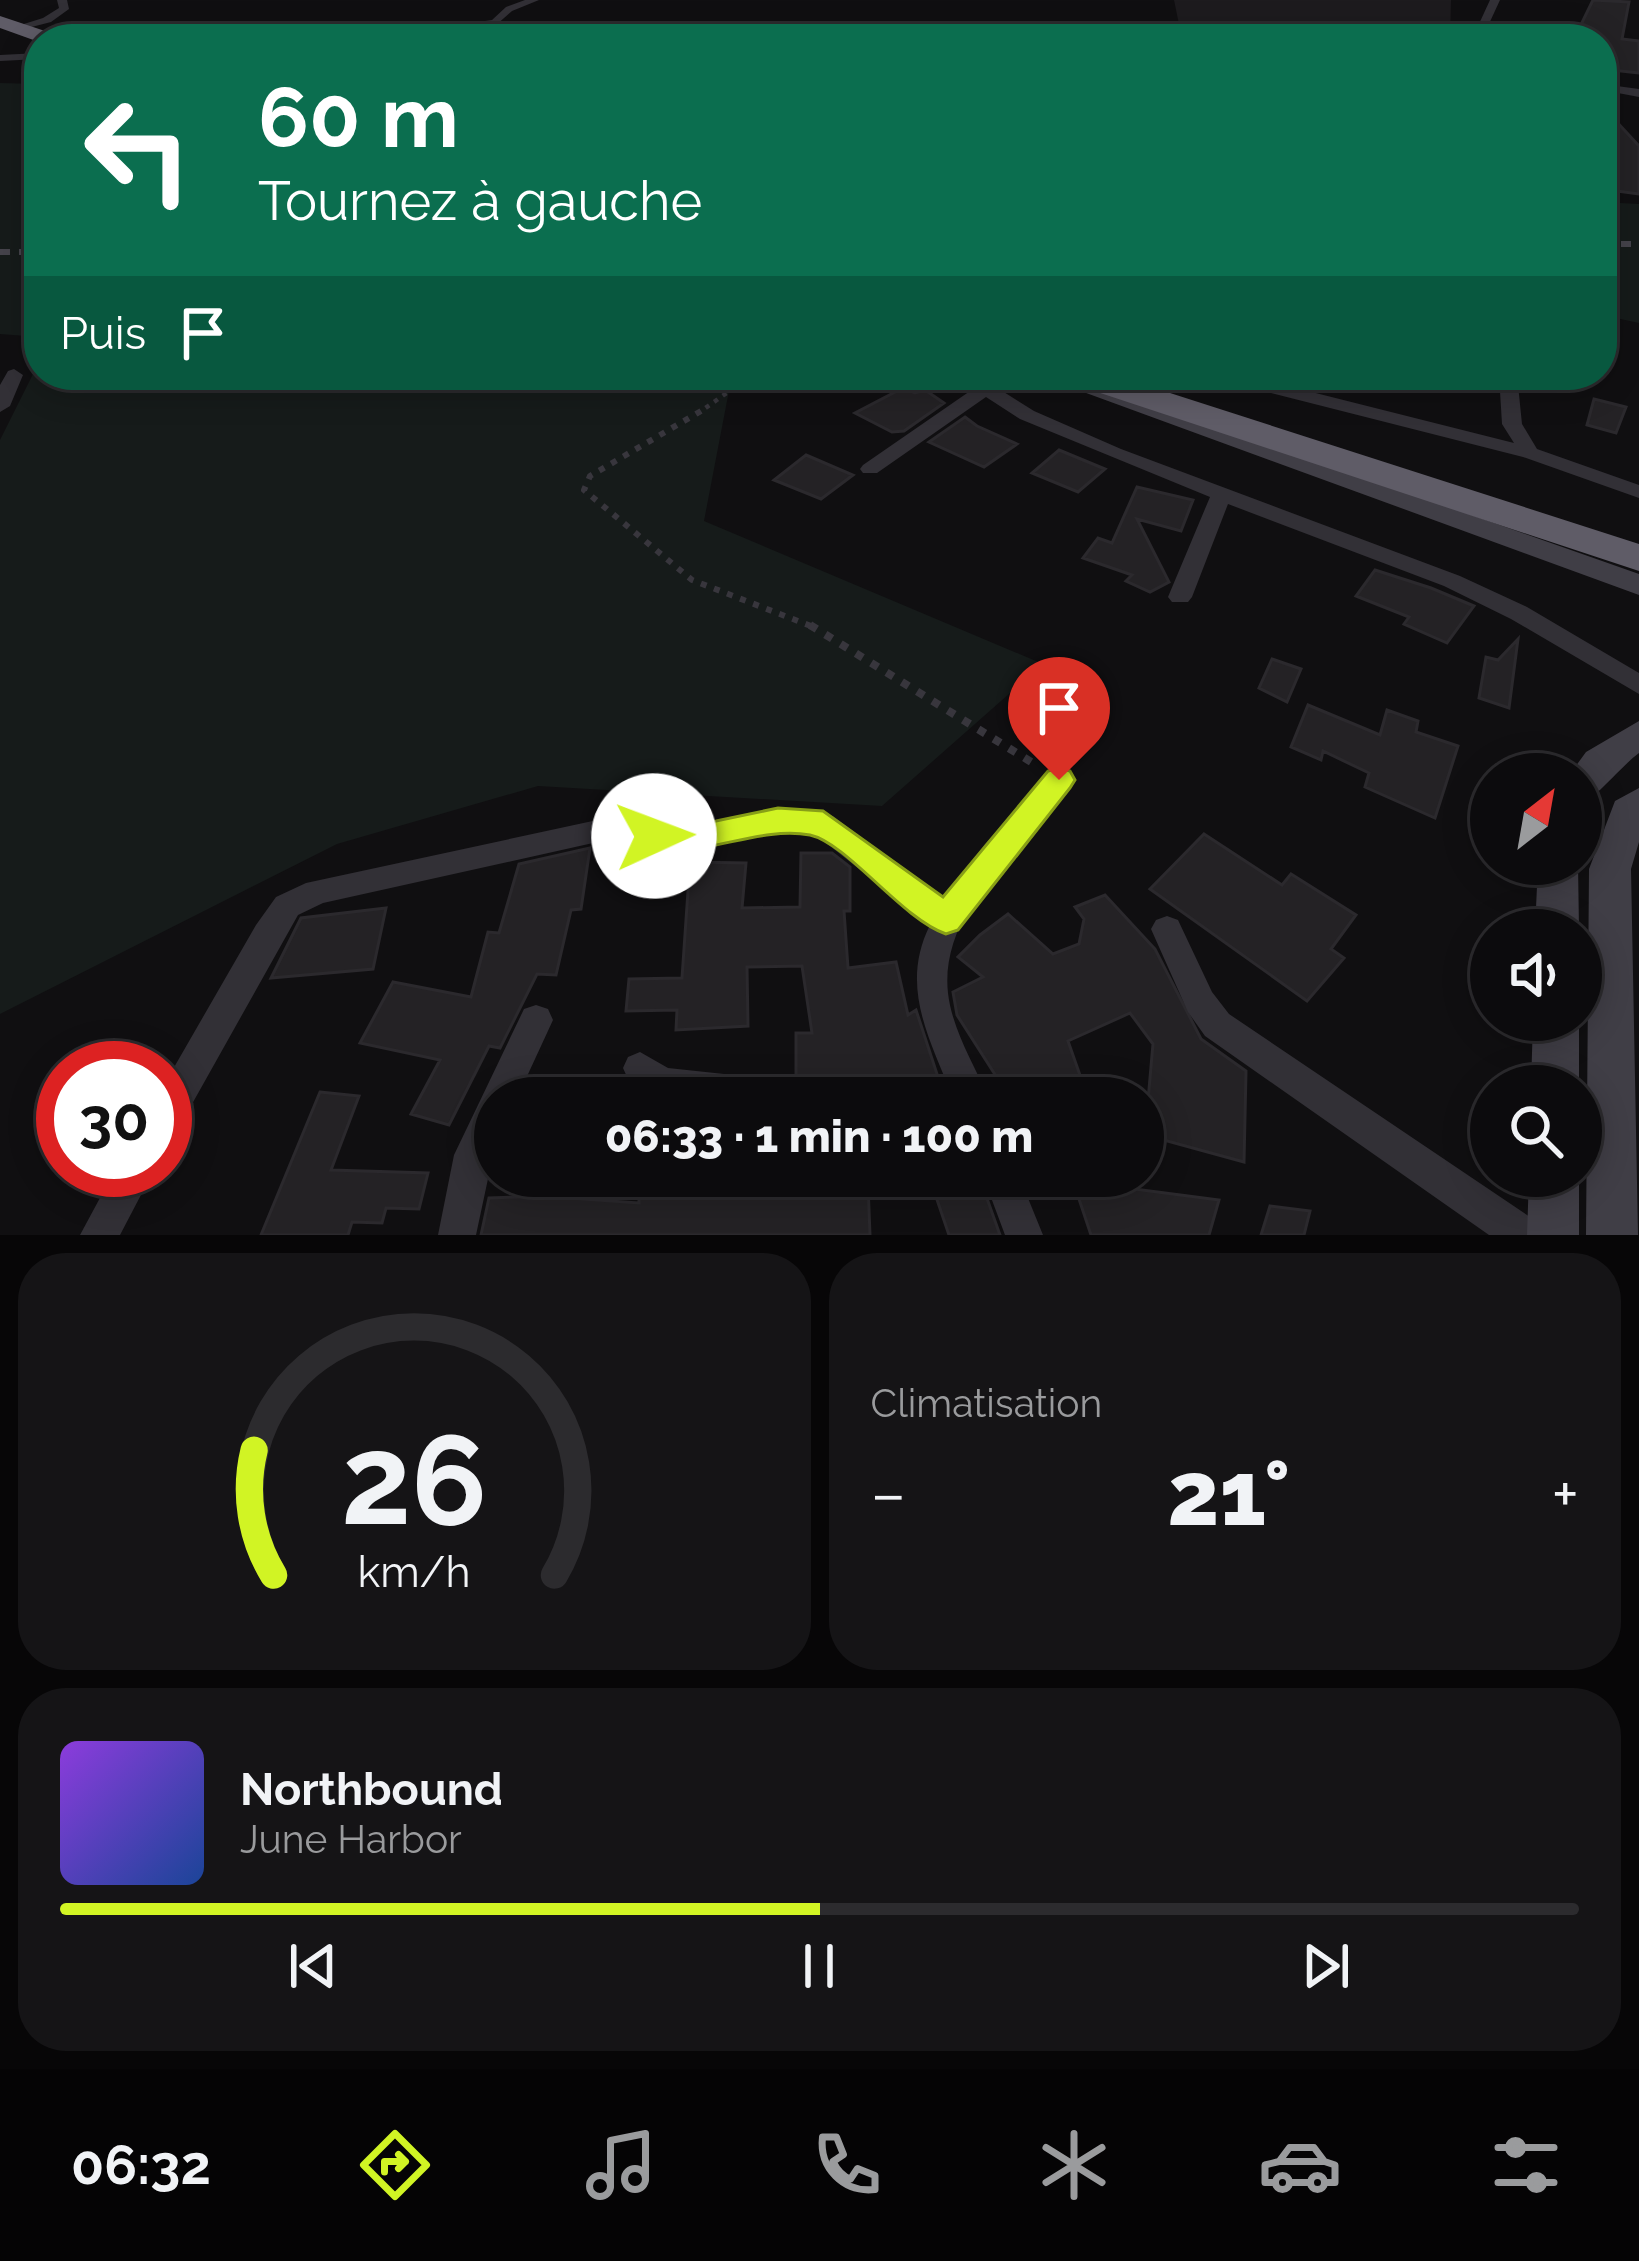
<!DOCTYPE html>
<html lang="fr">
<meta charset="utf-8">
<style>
:root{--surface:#0c0b0d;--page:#151416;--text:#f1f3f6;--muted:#9a9b9d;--line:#2c2b2e;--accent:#d1f424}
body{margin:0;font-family:Raleway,sans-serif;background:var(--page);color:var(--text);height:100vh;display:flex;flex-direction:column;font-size:45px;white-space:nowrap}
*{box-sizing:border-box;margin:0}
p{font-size:39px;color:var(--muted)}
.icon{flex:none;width:66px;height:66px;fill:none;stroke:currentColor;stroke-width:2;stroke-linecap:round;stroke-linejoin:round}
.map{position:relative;height:1235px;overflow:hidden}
.panel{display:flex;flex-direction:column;gap:18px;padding:18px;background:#070607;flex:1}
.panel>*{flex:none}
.top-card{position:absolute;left:24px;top:24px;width:1593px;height:366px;border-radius:48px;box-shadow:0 6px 30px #0003,0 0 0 3px var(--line);background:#0b6e4f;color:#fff;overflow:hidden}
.needle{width:78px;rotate:31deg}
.fabs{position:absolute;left:1470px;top:753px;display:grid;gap:24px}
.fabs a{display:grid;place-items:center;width:132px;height:132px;border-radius:50%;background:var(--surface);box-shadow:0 6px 30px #0003,0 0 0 3px var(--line);font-size:60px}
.speed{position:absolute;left:36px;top:1041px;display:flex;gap:24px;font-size:60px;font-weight:700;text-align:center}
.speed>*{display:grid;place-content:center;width:156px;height:156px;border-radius:50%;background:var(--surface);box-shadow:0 6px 30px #0003,0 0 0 3px var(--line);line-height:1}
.speed .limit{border:18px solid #d22;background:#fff;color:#111}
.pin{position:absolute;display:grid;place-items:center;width:102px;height:102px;color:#fff;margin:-123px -51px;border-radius:50% 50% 50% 0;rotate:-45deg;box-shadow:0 0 12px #0007}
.pin .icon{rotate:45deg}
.me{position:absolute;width:132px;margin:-66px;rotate:88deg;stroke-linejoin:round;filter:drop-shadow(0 0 9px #0008)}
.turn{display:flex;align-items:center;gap:42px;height:252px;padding:0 36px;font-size:54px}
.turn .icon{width:156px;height:156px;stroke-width:2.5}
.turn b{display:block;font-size:84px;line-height:102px}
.then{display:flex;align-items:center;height:114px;padding:0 36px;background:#0003;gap:24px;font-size:45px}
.big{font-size:90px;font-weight:800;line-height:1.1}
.panel .tile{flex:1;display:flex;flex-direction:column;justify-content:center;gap:18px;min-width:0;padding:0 42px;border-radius:48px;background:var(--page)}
.panel .dial{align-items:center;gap:0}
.dial svg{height:312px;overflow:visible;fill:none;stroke:var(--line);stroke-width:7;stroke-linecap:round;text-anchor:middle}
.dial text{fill:var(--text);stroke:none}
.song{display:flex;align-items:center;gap:36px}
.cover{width:144px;height:144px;border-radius:18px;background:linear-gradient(135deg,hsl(270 70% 55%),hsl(220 70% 35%))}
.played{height:12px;border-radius:6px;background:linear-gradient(90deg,var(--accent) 50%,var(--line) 50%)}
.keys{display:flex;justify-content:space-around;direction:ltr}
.heat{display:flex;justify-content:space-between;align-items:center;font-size:66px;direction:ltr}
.panel .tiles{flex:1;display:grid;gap:18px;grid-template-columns:1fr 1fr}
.tile:last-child{grid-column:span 2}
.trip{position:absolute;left:474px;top:1077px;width:690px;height:120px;border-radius:60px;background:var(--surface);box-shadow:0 6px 30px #0003,0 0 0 3px var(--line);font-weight:800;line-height:120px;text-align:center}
.tab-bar{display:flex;height:192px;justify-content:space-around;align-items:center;background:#050405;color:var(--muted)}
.tab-bar .icon{width:84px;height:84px}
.tab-bar .selected{color:var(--accent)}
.tab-bar b{font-size:54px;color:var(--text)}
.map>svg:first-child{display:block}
.built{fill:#1d1b1e}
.green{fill:#161b1a}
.building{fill:#242225;stroke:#2b292d;stroke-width:3}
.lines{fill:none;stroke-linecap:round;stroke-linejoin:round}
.path-far2{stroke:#38363d;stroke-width:4.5;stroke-dasharray:4.5 6;stroke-linecap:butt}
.path-far1{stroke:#38363d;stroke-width:6;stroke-dasharray:6 8;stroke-linecap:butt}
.path{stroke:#38363d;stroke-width:8;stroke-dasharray:8 10;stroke-linecap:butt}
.street{fill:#323036;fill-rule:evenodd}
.secondary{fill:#403e46;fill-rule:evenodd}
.highway{fill:#5f5c67;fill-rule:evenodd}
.rail{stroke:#45434b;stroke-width:6;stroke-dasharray:10 9;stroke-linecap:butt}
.route{fill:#d1f424;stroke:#889f17;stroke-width:3}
</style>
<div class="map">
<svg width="1639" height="1235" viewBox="0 0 1639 1235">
<rect width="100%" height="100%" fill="#100f11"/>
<path class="built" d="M1174 0H1451L1450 39H1182Z"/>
<path class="green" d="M0 83 39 84V337L0 334Z
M1602 202 1639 204V323L1602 315Z
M39 362V375H732L704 521 1043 664 882 806 538 786 337 844 0 1014V440Z"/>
<path class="building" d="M1593 0 1629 2 1622 39 1639 41V73L1602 69V39H1574Z
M1602 106 1639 146V194L1602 189Z
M903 388 915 393 925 390 944 403 904 431 892 432 855 413Z
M1594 399 1626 407 1616 433 1587 425Z
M965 417 977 426 1017 444 984 467 929 442Z
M1059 450 1105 469 1078 492 1032 473Z
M806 455 853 475 821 499 774 480Z
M1137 487 1193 500 1181 531 1137 519 1169 582 1150 592 1126 581 1132 575 1083 558 1098 538 1112 543Z
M1375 570 1431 588 1474 606 1447 643 1404 624 1409 617 1356 596Z
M1518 639 1509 708 1479 698 1486 657 1498 660Z
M1272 659 1301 669 1287 702 1259 688Z
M1308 705 1380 735 1387 710 1418 721 1416 732 1458 746 1435 818 1365 787 1369 773 1323 751 1321 760 1291 747Z
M1204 834 1282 885 1291 874 1356 915 1331 949 1344 958 1307 1001 1150 889Z
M590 848 581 909 571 910 556 975 537 974 500 1048 489 1046 449 1125 411 1114 440 1060 360 1043 393 982 471 997 488 932 499 933 519 864Z
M801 853H832L850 867V911H844L848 968 896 962 908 1015 916 1010 938 1077 827 1084 796 1079V1033H812L802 966 747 967 748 1026 676 1030 677 1010 626 1011 629 979 682 978 690 862 746 863 742 908 800 907Z
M1105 895 1155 949 1201 1039 1246 1071 1244 1162 1145 1135 1153 1044 1130 1013 1068 1041 1088 1098H1010L957 1015 953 992 983 977 958 957 980 935 1008 914 1053 954 1079 944 1084 919 1075 907Z
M386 908 373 969 271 978 301 918Z
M320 1092 359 1096 331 1170 428 1173 419 1209 386 1208 382 1223 352 1222 348 1235H261Z
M550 1176H574L567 1198 639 1203V1184L665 1182 666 1176 868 1184 870 1235H481L489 1198 544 1196Z
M929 1176H979L1000 1235H949Z
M1073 1181 1219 1200 1209 1235H1091Z
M1270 1206 1310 1211 1304 1235H1261Z"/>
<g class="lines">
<path class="path-far2" d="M697 414 752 375"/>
<path class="path-far1" d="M701 411 590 476 584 490 692 580 816 628"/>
<path class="path" d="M810 625 1036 765"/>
<path class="street" d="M57 0H67L69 9 51 22 16 31 11 28 43 18 59 8Z
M525 0H539L512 11 495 26 357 39 492 20 506 7Z
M1490 0H1500L1482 39H1472Z
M39 53V59L0 61V55Z
M1602 84 1639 89V97L1602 90Z
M14 369 23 375 10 406 0 412V385L8 371Z
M955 375H977L1034 411 1121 449 1460 576 1527 607 1639 673V694L1511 619 1444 586 1228 504 1192 597 1188 602H1172L1168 597 1210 497 1020 419 986 397 877 473H863L860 469 863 465 973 389Z
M1213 375H1244L1514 443 1502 424 1499 375H1517L1522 424 1537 449 1639 485V498L1523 457 1216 379Z
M1059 769 1069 773 1073 780 1069 787C1022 843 939 912 948 993 952 1029 974 1065 989 1098H953C930 1039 899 987 930 925L816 835 778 832 716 846 602 841 323 903 298 915 178 1129 165 1134V1083L256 925 276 897 306 883 602 819 716 822 778 810 833 816 943 899 985 844 1049 773Z
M1167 916 1178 920 1212 992 1229 1014 1536 1221 1541 1235H1489L1205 1036 1188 1012 1151 929 1156 920Z
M536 1005 548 1009 553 1020 517 1098H495V1146L476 1235H438L454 1155 524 1009Z
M640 1052 668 1068 789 1081 801 1086 807 1098H654L628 1079 623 1068 628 1057Z
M115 1170H154L120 1235H80Z
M983 1176H1019L1043 1235H1005Z"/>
<path class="secondary" d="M1037 375H1074L1639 574V595Z
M1639 721V753C1620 767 1598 797 1581 803V774H1570L1586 752Z
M1639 788V842L1631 869 1638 1235H1586L1589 869 1615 801Z
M1538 864H1578L1579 930H1535Z
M1533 1020H1579V1086H1531Z
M1529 1176H1579V1235H1527Z"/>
<path class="highway" d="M0 16 57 35 60 39 39 42 0 28Z
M1062 375H1114L1639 544V571L1067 382Z"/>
<path class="rail" d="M1602 244H1639
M0 252H39"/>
</g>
<path class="route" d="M1059 768 1070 771 1075 780 1070 788 958 930 946 934C902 919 847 843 810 835 754 825 697 863 642 845L637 836 642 827 716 821 778 808 823 811 943 897 1048 771Z"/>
</svg>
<div class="fabs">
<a><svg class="needle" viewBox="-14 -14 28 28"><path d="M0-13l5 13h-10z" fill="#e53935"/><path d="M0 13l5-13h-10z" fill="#9a9b9d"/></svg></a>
<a><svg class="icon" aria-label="sound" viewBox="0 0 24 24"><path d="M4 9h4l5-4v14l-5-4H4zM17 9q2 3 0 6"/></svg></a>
<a><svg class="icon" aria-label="search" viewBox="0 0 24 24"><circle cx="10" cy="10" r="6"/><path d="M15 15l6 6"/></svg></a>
</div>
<div class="speed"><div class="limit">30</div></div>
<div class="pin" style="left:1059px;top:780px;background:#d93025"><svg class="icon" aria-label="arrive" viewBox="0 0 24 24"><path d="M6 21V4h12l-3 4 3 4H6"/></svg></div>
<svg class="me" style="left:654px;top:836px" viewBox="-20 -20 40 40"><circle r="19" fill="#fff"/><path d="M0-13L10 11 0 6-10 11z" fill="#d1f424"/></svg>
<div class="trip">06:33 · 1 min · 100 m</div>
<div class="top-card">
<div class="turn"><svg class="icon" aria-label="left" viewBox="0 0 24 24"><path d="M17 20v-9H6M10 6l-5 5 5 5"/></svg><div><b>60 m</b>Tournez à gauche</div></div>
<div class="then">Puis<svg class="icon" aria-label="arrive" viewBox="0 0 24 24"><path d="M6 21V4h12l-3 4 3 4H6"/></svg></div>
</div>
</div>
<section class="panel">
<div class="tiles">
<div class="tile dial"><svg viewBox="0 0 100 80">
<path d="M14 69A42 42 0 1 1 86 69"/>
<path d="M14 69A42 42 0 0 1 9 37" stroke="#d1f424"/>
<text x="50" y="56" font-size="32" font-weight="700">26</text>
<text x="50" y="72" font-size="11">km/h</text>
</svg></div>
<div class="tile"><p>Climatisation</p>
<div class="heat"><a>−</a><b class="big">21°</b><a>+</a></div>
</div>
<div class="tile">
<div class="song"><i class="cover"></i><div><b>Northbound</b><p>June Harbor</p></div></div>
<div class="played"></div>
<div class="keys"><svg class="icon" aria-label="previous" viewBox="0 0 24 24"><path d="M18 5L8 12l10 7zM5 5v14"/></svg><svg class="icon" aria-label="pause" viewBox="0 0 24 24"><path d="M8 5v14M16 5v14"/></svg><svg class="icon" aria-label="next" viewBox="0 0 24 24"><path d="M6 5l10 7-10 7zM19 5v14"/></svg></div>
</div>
</div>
</section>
<nav class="tab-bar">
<b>06:32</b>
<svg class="icon selected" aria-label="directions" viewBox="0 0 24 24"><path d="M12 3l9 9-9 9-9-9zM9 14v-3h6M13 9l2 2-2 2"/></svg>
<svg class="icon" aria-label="music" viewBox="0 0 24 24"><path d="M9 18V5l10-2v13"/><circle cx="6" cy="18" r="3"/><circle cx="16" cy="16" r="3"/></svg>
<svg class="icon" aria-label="phone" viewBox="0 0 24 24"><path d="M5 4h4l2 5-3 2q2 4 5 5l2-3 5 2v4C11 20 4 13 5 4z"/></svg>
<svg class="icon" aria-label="climate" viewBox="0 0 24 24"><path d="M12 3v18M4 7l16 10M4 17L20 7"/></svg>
<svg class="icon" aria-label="car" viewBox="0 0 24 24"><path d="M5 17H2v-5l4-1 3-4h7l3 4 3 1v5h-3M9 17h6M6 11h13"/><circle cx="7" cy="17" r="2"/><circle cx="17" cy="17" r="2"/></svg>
<svg class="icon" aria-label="filters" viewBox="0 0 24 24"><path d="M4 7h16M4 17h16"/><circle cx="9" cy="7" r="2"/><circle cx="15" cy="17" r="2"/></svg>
</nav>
